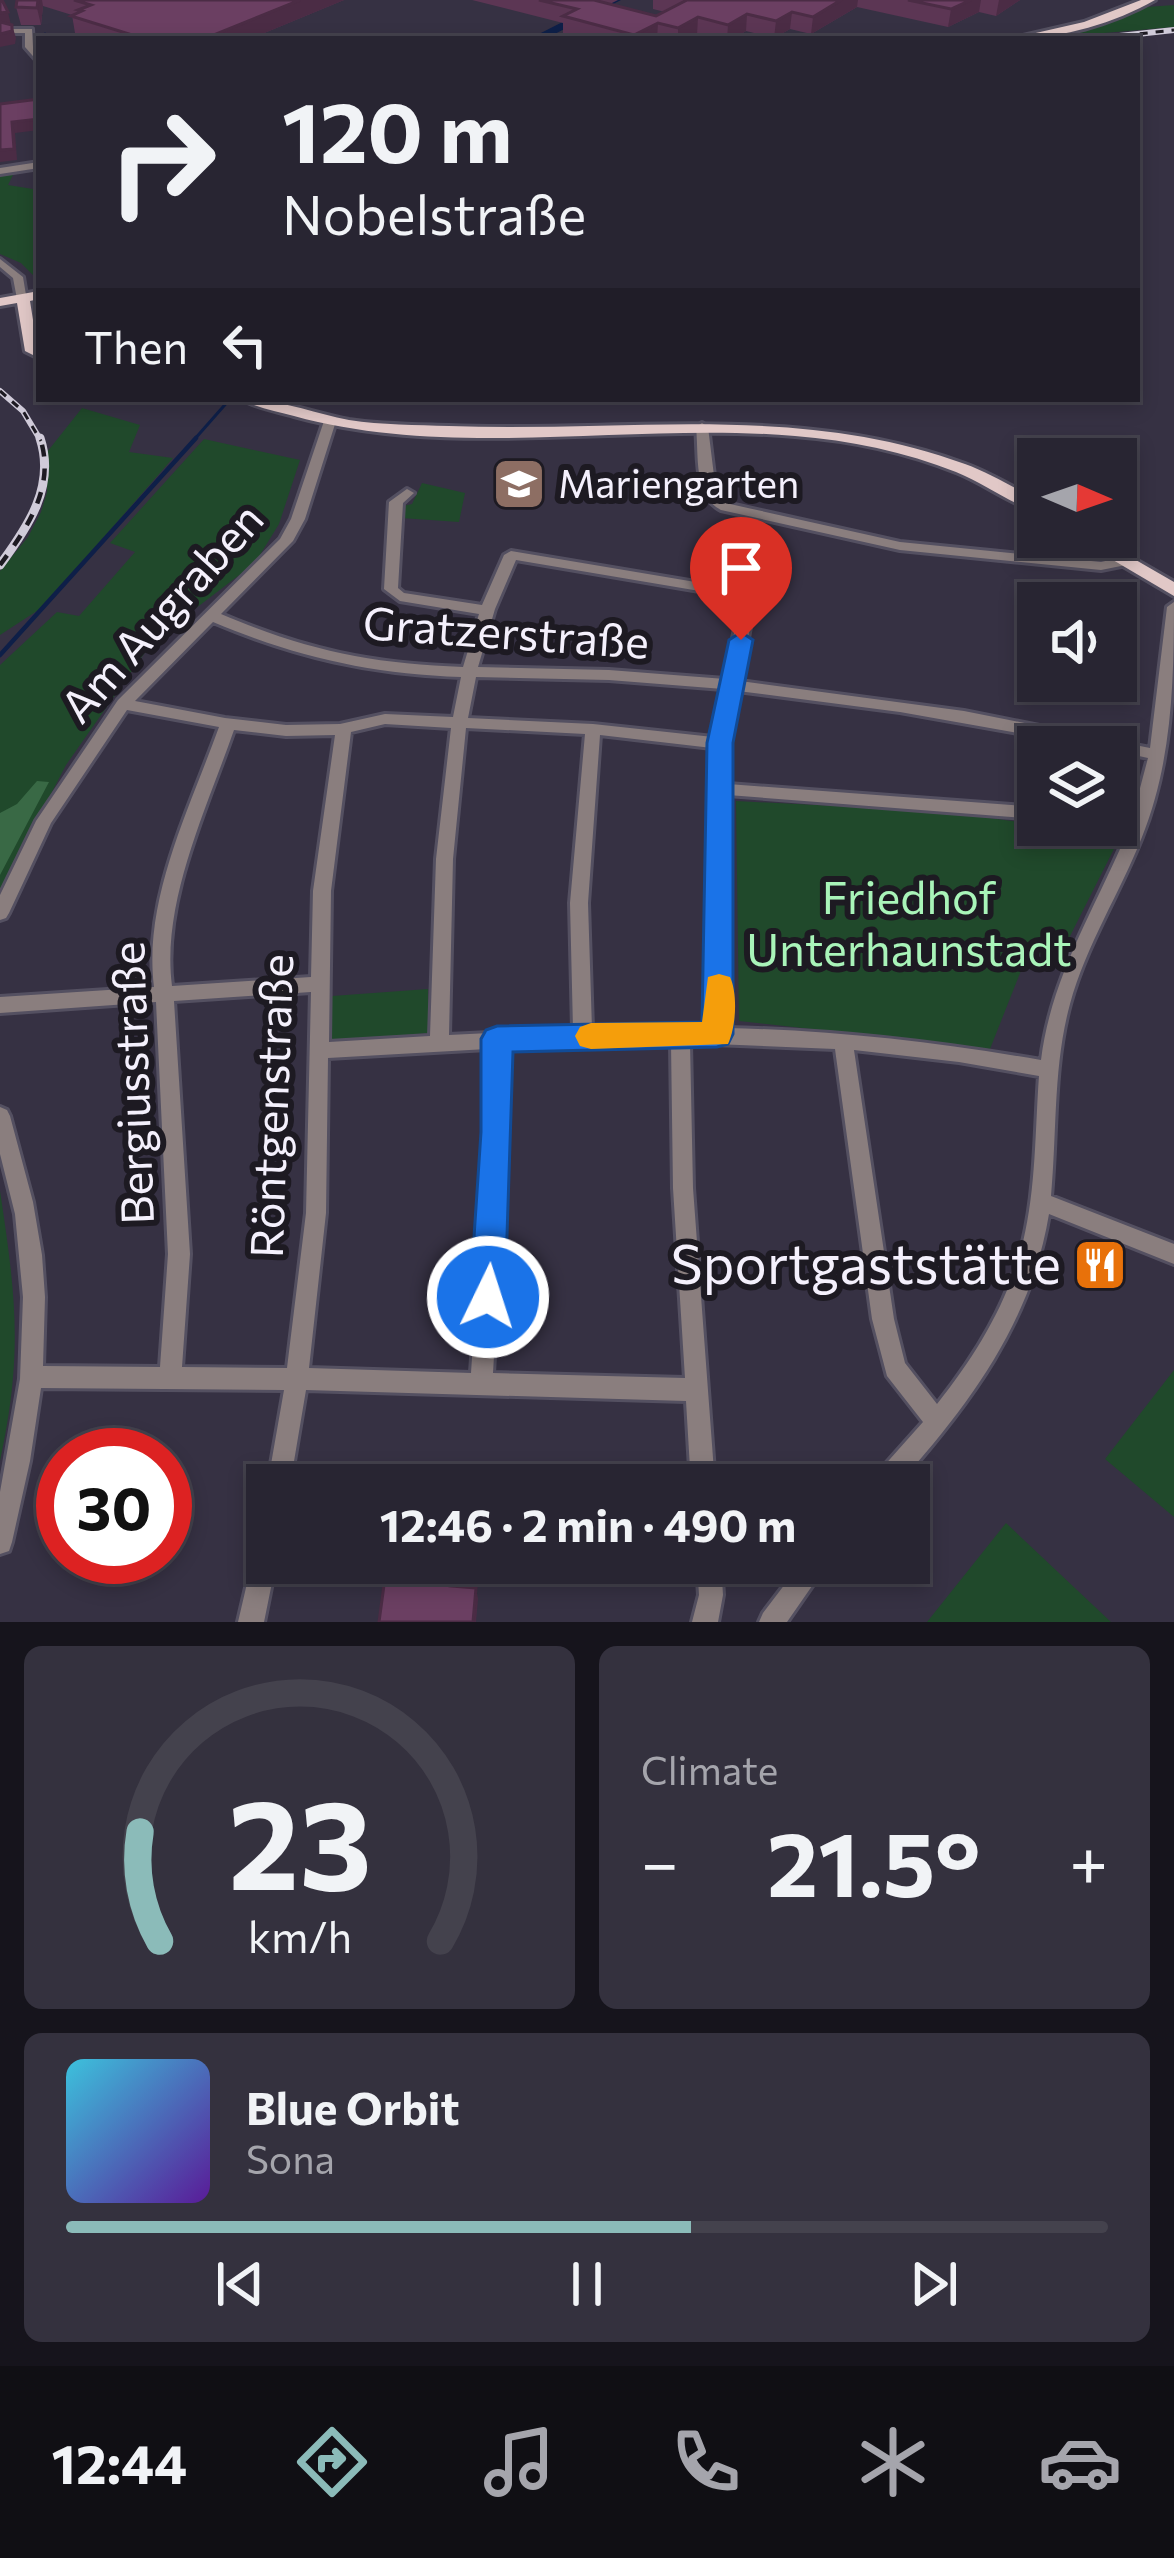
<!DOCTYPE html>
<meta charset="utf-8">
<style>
:root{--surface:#282532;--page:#34313e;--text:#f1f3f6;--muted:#a5a5ac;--line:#44424d;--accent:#8bbbb9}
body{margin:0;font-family:Commissioner,sans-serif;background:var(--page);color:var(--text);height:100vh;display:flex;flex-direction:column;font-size:45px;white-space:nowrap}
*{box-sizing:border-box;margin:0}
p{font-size:39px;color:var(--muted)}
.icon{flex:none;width:66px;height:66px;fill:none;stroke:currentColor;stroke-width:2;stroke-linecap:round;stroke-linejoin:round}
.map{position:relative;height:1622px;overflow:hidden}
.drawer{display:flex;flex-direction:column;gap:24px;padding:24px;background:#16141c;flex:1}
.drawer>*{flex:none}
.top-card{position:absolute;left:36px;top:36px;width:1104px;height:366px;border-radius:0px;box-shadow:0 6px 18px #0003,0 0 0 3px var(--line);background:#282532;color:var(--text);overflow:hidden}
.needle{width:78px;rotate:92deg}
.controls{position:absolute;left:1017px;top:438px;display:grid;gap:24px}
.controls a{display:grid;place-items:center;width:120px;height:120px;border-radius:0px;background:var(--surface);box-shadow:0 6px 18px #0003,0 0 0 3px var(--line);font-size:60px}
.speed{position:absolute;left:36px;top:1428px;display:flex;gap:24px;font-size:60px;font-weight:700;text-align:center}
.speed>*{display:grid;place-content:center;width:156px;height:156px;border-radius:50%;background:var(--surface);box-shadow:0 6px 18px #0003,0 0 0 3px var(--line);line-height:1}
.speed .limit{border:18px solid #d22;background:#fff;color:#111}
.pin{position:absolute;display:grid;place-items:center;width:102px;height:102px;color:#fff;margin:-123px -51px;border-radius:50% 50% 50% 0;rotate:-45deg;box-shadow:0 0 12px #0007}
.pin .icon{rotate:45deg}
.me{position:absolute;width:132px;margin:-66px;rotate:4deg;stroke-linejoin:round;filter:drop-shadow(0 0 9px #0008)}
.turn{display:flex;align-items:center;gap:42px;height:252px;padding:0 48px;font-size:54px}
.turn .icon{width:156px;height:156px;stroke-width:2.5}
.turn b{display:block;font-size:84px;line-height:102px}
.then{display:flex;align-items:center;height:114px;padding:0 48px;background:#0003;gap:24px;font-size:45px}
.big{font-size:90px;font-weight:700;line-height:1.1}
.drawer .widget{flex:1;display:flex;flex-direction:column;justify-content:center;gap:18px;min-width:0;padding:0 42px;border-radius:18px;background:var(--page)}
.drawer .dial{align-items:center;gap:0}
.dial svg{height:312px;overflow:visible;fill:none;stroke:var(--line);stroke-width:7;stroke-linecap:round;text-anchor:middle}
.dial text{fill:var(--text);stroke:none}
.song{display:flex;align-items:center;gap:36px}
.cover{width:144px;height:144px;border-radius:18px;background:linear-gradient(135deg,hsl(190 70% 55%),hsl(270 70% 35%))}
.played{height:12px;border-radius:6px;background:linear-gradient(90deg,var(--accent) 60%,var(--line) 60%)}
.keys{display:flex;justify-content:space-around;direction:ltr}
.heat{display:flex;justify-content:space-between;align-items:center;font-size:66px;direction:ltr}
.drawer .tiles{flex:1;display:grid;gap:24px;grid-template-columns:1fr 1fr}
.widget:last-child{grid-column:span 2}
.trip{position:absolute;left:246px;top:1464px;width:684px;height:120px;border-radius:0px;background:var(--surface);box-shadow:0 6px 18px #0003,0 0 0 3px var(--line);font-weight:700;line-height:120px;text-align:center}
.menu{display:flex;height:192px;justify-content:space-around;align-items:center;background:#100f14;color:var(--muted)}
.menu .icon{width:84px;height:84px}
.menu .on{color:var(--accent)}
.menu b{font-size:54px;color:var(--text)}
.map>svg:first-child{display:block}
.green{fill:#20492b}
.forest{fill:#396945}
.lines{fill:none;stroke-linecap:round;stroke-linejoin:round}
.stream-far1{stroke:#0e1f48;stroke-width:3}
.stream{stroke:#0e1f48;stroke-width:4.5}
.river{fill:#0e1f48;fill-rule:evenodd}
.minor-casing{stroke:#545061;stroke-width:6}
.major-casing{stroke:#545061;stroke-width:6}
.minor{fill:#8a7e7e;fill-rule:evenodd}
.major{fill:#e1c8c7;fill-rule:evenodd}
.rail-far1-casing{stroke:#d0cbd9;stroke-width:6}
.rail-casing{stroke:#d0cbd9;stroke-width:9}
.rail-far1{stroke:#1d1a22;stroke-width:3;stroke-dasharray:8;stroke-linecap:butt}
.rail{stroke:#1d1a22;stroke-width:4.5;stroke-dasharray:12;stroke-linecap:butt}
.wall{fill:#5c3654}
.shaded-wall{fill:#4b2c45}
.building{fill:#6b3f62;stroke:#4b2c45;stroke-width:3}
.route{fill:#1a73e8;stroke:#114b97;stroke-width:3}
.slow{fill:#f59e0b}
.labels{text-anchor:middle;stroke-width:12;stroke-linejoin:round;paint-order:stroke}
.far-poi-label{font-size:39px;fill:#f4f0fc;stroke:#1d1a22;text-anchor:start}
.street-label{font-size:45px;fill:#f4f0fc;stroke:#1d1a22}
.park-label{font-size:45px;fill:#a9f4b9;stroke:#1d1a22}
.near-poi-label{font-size:54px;fill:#f4f0fc;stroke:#1d1a22;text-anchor:end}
</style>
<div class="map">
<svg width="1174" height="1622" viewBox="0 0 1174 1622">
<rect width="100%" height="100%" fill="#363143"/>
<path class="green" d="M1174 5V27L1034 39 1116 21 1147 7Z
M16 169 8 185 39 190 36 278 21 263 0 254V176Z
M82 408 140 425 129 452 173 458 43 607 0 635V571L28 537 41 512 47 492V452Z
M204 439 300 460 279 524 255 563 153 641 66 765 0 892V665L57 612 79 616 135 552 110 543Z
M422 483 465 493 459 522 401 518 403 506 412 504Z
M736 801 934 811 1121 835 1065 946 1026 958 990 1049 739 1021Z
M428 989 429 1033 331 1041 332 996Z
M0 1191C16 1297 23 1354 0 1461Z
M1174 1370V1517L1105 1459Z
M1006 1523 1111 1622H927Z"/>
<path class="forest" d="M37 781 49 782 0 875V813L17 804Z"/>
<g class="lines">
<path class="stream-far1" d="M45 34V39
M536 39 563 26
M193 441 230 399"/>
<path class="stream" d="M0 655 196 438"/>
<path class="river" d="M606 0H621L545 39H529Z"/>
<g class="minor-casing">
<path id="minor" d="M0 29H32L33 47 39 54V63L25 47V33H0Z
M39 162V168L0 174V168Z
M0 259 23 277 27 301 17 299 13 278 0 267Z
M330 417 336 421 305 519 293 541 221 614C305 650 372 664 463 667L479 614 400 601 384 589 389 502 407 489 414 493 403 503 398 588 404 593 482 605 504 555 511 551 749 591 756 595 740 681 964 711 1150 748 1167 607 1174 602C1174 682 1172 762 1142 837 1120 893 1086 945 1070 1004 1053 1066 1057 1132 1051 1196L1174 1244V1264L1049 1214C1031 1323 969 1405 898 1485H870L874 1477 923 1422 887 1376 872 1319 835 1049 690 1043 693 1188 715 1485H691L686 1401 306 1390 290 1485 267 1487 284 1390 41 1388 30 1461 12 1542 9 1551 0 1554V1492L20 1379 23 1297 15 1214 0 1154V1107L7 1110 10 1116 33 1202 42 1255 45 1297 43 1366 160 1367 168 1254 156 1002 0 1013V997L154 987C143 899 190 808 219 727L127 710 51 823 9 913 6 918 0 920V895L36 821 118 700 280 539 291 519 324 421ZM516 560 741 598 725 679 609 670 478 667 495 609ZM213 622C296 657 371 674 461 677L453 717 385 714 340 724 286 725 225 718 135 701ZM476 677 609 680 723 689 713 737 593 724 468 718ZM738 691 900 712 1096 747H1116V751L1148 758 1131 822 1116 819V825H1106L1108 829 1127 833C1095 909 1051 977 1041 1060 936 1042 833 1030 726 1028L728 795 1038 819V807L728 784V743ZM385 724 451 728 436 859 430 1036 329 1042 331 891 351 732ZM466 728 585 734 570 903 573 1029 449 1035 453 859ZM234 730 286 736 335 735 313 891 311 977 172 986C161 902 207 808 234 730ZM600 735 712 748 708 1028 592 1029 588 903ZM311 992 306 1213 287 1368 182 1367 190 1254 174 1001ZM671 1043 673 1188 685 1378 493 1373 507 1132 506 1048ZM487 1049V1132L471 1373 309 1368 326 1213 328 1058ZM854 1050 959 1062 1039 1076C1035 1131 1036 1188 1023 1242 1008 1303 976 1355 937 1404L905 1363 894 1319Z
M702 423 708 427 716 492 719 498 730 504 900 542 1101 562 1110 560 1104 556 1099 537H1113L1118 556 1116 559H1126L1128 562 1126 565 1101 570 900 550 721 510C693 496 699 455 696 427Z
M267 1537V1563H276L264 1622H238L255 1549 258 1540Z
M697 1563H721L723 1595 718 1622H692L699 1595Z
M801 1563H828L787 1622H759L763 1613Z"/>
</g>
<g class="major-casing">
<path id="major" d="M1141 0H1155C1113 24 1059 39 1010 39L1084 22Z
M39 291V299L30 301 39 358 25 351 17 303 0 306V298Z
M242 399C279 399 313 413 349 420 382 425 416 425 449 426 623 433 797 402 965 464 990 473 1014 488 1038 500V512C1009 503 984 483 956 472 906 452 849 440 795 436 631 422 454 460 294 416 277 411 256 408 242 399Z
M1074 537H1096L1174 582V596Z"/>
</g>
<use href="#minor" class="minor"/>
<use href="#major" class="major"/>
<g class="rail-far1-casing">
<path id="rail-far1" d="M1092 39 1174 30
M0 391 23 411 41 441"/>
</g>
<g class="rail-casing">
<path id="rail" d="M0 565C28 527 56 486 40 438"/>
</g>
<use href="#rail-far1" class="rail-far1"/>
<use href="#rail" class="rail"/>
</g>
<path class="wall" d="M17 0H344L250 39H92L75 33 72 15 43 6 41 25H21L16 7Z
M472 0H618L610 4 656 16 665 12 653 9V0H1020L996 16 979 12 948 27 857 7 811 34 790 29 774 38 746 31 732 39H713L697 35 690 39H582L563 34V23Z"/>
<path class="shaded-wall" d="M38 0H42L43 6 41 25 37 8Z
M300 0H344L250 39H204Z
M841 0H858L857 7 811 34 813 17Z
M971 0H981L979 12 948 27 951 9Z
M999 0H1020L996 16Z
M8 12 11 25 0 26V13Z
M792 12 790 29 774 38 776 21Z
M747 14 746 31 732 39H727L728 25Z
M698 17 697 35 690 39H678V28Z
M658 23 657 39H634V35Z
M12 25 16 38 15 44 0 47V34Z
M39 119V130L15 133 17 160 0 162V150L12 122Z
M453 1563H457L453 1598 450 1586Z
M476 1588 478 1599 476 1622H473Z"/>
<path class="building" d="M0 0H2L8 12 0 13Z
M17 0H38L37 8 16 7Z
M74 0H300L204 39H145L71 16 82 11 78 10 91 5Z
M539 0H594L656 16 687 0H841L813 17 792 12 776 21 747 14 728 25 698 17 678 28 658 23 634 35 563 16 577 9Z
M908 0H971L951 9Z
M0 22 12 25V31L0 34Z
M39 99V119L12 122 14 149 0 150V104Z
M387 1563H453L450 1586 476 1588 473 1622H379Z"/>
<path class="route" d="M741 632 753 640 733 743V1034L728 1044 717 1047 513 1052 505 1297 500 1309 488 1314 475 1309 470 1297 481 1132V1039L486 1030 497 1026 702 1022 707 743 729 640Z"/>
<path class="slow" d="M719 974 730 977C738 994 736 1027 728 1044L591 1049 580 1046 575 1036 580 1027 591 1023 702 1022 708 977Z"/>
<defs>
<g id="school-square" transform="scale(2.7)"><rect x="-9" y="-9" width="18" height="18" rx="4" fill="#8d6e63" stroke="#1d1a22"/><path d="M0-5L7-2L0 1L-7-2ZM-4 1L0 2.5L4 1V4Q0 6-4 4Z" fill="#fff"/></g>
<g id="restaurant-square" transform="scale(2.7)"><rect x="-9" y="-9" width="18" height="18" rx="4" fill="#e8710a" stroke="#1d1a22"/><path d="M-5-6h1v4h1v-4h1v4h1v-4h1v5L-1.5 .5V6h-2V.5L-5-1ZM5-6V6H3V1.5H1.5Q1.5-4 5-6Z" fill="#fff"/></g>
</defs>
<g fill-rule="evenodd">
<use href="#school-square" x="519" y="484"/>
<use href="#restaurant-square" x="1100" y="1265"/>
</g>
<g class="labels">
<g class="far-poi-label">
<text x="558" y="498">Mariengarten</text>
</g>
<g class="street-label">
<text transform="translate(162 613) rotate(-48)" y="16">Am Augraben</text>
<text transform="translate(506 633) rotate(4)" y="16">Gratzerstraße</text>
<text transform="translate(133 1083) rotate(-92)" y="16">Bergiusstraße</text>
<text transform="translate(272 1106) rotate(-88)" y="16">Röntgenstraße</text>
</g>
<g class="park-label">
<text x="909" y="914">Friedhof<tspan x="909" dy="52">Unterhaunstadt</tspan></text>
</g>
<g class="near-poi-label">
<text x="1061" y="1284">Sportgaststätte</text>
</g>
</g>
</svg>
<div class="controls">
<a><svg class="needle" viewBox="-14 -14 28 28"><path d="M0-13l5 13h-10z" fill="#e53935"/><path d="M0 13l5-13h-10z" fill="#a5a5ac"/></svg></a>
<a><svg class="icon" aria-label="sound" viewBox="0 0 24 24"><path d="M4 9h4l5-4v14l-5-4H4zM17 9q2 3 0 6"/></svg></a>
<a><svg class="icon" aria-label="layers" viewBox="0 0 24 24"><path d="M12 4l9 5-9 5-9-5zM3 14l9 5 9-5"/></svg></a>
</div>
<div class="speed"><div class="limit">30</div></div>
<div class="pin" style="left:741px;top:640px;background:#d93025"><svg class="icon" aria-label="arrive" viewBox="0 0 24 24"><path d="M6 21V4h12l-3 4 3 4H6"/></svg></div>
<svg class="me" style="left:488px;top:1297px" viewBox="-20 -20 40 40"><circle r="17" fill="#1a73e8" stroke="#fff" stroke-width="3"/><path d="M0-11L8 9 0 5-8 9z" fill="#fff"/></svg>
<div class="trip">12:46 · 2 min · 490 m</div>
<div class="top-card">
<div class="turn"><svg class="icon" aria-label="right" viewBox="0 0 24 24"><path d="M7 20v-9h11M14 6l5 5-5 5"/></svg><div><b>120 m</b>Nobelstraße</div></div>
<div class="then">Then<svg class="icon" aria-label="left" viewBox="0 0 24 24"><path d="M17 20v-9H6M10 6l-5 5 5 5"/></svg></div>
</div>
</div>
<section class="drawer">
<div class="tiles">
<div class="widget dial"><svg viewBox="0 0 100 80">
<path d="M14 69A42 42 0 1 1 86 69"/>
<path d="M14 69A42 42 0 0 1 9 41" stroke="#8bbbb9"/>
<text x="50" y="56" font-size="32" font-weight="700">23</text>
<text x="50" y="72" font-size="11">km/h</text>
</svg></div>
<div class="widget"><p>Climate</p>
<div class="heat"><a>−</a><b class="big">21.5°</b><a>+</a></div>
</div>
<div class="widget">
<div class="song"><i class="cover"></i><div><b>Blue Orbit</b><p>Sona</p></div></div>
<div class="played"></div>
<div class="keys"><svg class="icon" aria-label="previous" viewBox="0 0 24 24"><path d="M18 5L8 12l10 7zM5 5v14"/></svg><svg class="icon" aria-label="pause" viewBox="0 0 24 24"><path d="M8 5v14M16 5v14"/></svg><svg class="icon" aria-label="next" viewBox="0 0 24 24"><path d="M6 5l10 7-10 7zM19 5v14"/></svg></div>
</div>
</div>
</section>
<nav class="menu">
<b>12:44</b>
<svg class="icon on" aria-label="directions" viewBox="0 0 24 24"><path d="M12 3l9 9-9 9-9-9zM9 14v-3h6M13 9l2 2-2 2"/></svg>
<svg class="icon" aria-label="music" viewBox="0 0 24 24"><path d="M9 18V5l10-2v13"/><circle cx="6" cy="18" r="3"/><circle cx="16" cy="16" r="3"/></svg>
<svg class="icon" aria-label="phone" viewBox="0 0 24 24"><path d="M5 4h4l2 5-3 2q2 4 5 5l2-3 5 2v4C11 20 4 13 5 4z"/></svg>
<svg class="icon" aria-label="climate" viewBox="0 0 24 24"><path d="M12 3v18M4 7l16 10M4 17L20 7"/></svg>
<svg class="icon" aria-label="car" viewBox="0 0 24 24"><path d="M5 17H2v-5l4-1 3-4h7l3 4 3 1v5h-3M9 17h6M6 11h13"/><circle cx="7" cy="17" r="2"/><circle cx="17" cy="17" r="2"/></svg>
</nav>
